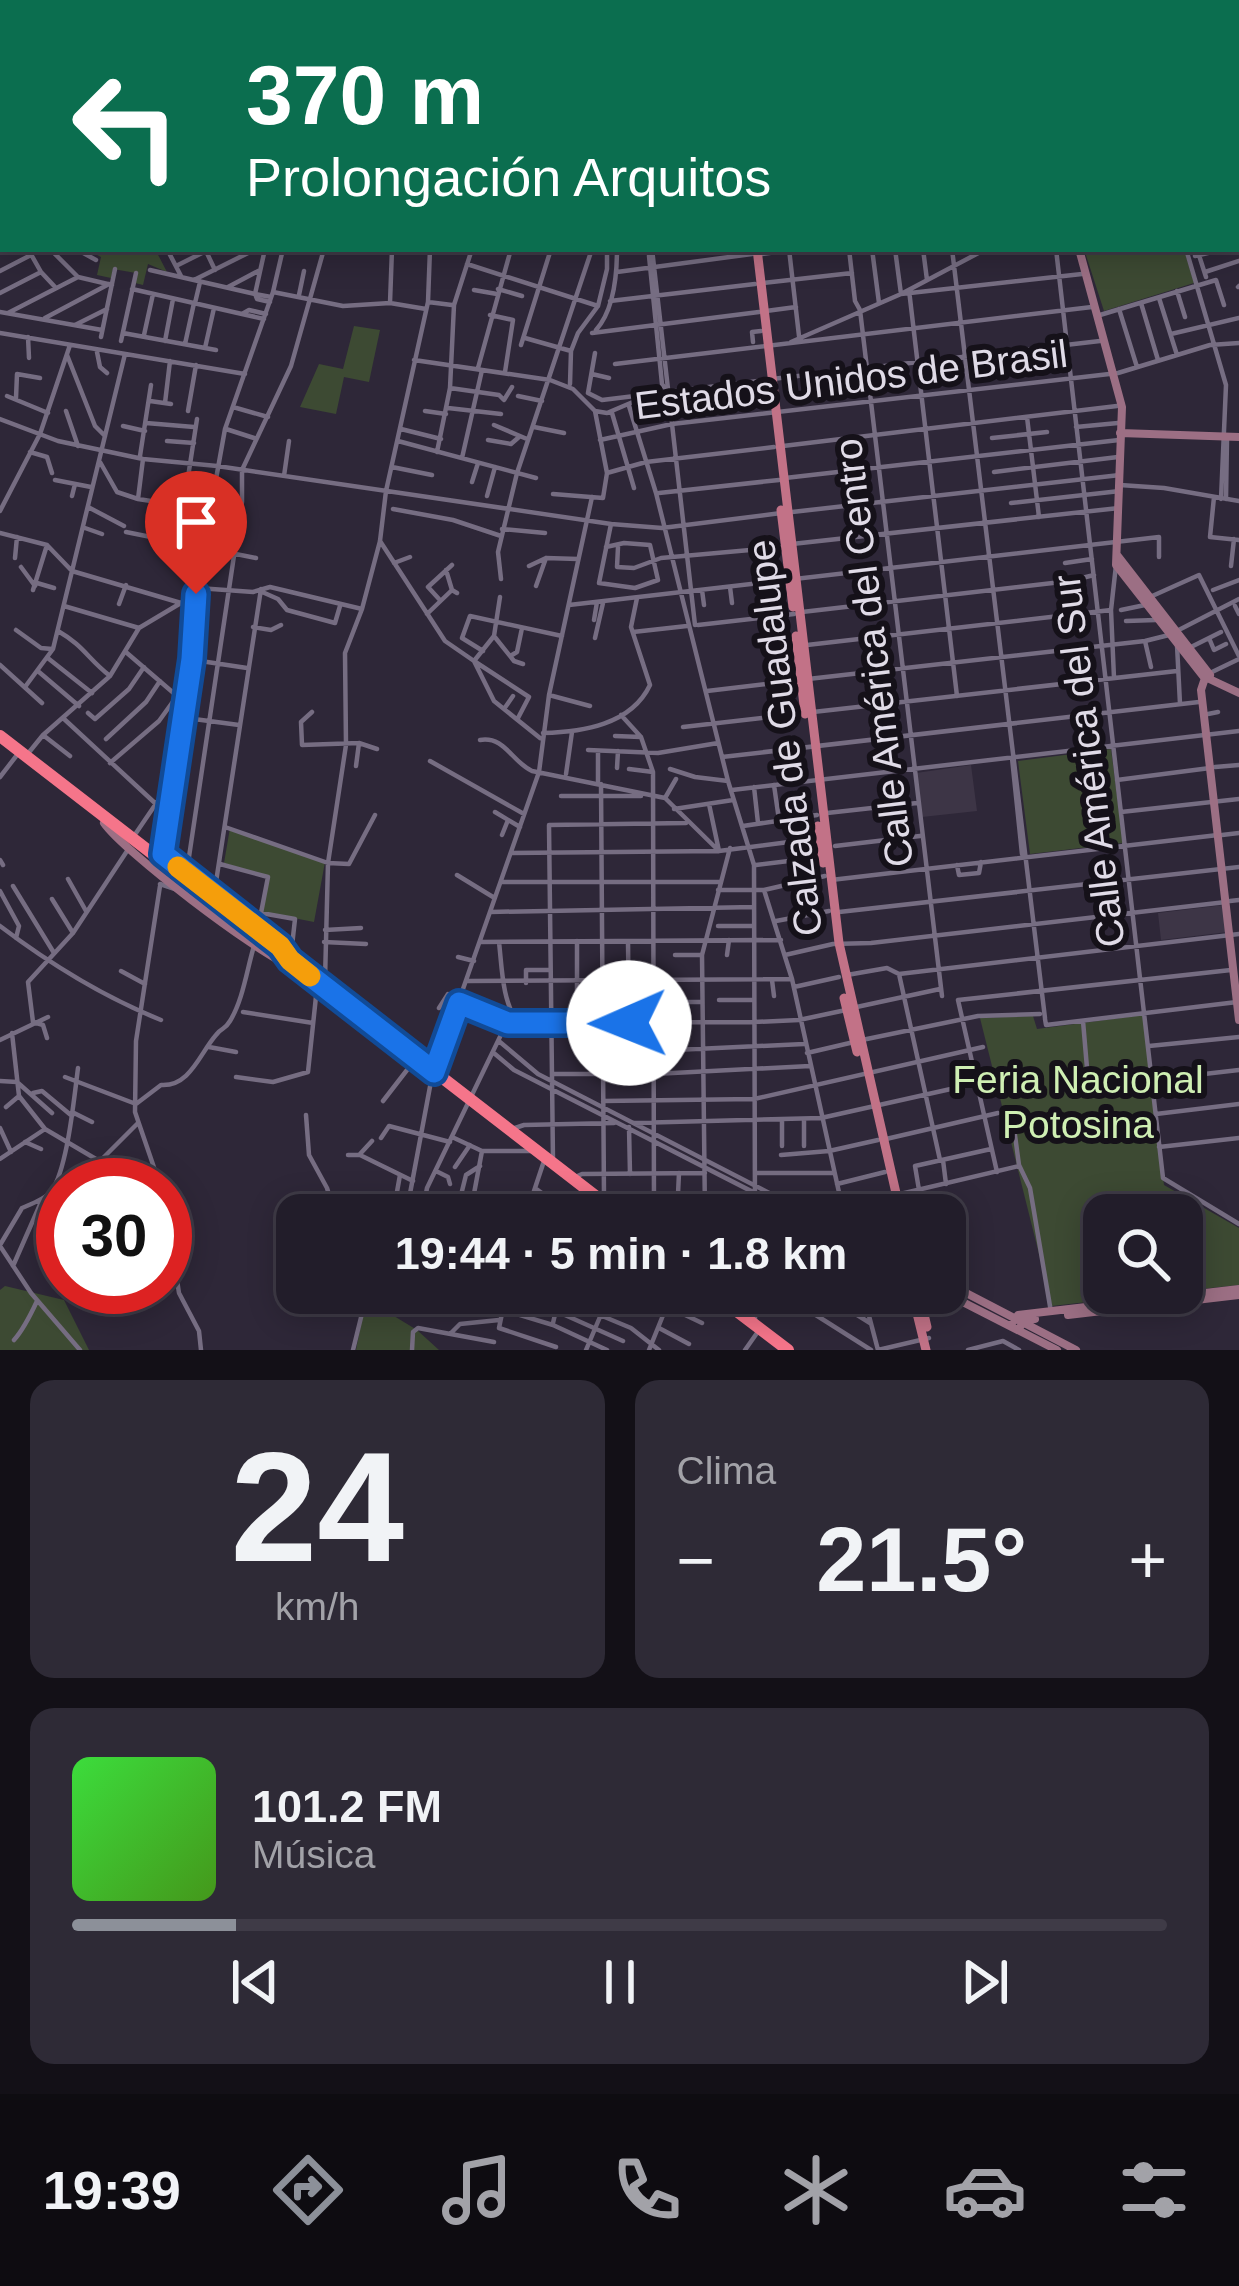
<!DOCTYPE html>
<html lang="es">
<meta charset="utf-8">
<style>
:root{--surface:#221d2a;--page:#2e2a36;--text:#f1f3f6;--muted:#a2a2a8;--line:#3f3b47;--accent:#8c9099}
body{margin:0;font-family:Arial,sans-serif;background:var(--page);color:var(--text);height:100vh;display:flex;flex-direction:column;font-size:45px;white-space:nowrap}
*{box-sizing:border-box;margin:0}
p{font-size:39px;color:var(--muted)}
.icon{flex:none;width:66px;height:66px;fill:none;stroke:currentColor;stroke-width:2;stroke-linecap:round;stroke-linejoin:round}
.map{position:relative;height:1350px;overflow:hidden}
.drawer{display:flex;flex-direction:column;gap:30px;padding:30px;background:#131017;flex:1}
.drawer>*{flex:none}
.top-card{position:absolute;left:0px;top:0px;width:1239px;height:252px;box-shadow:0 6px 30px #0003,0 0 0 3px var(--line);background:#0b6e4f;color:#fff;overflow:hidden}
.tools{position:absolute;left:1083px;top:1194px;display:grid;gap:24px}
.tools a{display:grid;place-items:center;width:120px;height:120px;border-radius:24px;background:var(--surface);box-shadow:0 6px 30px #0003,0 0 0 3px var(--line);font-size:60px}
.speed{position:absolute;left:36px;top:1158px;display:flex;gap:24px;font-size:60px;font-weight:700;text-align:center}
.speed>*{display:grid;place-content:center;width:156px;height:156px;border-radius:50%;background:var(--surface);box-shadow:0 6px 30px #0003,0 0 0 3px var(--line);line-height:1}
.speed .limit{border:18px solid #d22;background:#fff;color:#111}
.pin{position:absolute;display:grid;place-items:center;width:102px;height:102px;color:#fff;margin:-123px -51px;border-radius:50% 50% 50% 0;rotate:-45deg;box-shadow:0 0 12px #0007}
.pin .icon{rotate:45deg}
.me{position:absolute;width:132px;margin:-66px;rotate:269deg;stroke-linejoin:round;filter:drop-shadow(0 0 9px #0008)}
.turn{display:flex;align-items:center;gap:42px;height:252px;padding:0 48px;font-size:54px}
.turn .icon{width:156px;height:156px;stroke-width:2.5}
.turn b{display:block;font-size:84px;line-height:102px}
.big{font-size:90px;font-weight:700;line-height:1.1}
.drawer .card{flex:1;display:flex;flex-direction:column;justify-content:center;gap:18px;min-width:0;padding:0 42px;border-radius:24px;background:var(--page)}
.drawer .dial{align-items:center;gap:0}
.dial b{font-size:156px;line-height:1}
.song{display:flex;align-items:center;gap:36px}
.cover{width:144px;height:144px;border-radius:18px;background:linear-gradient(135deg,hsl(120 70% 55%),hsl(100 70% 35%))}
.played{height:12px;border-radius:6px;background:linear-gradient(90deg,var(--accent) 15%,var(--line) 15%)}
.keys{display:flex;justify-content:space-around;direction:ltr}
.heat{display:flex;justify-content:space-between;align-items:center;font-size:66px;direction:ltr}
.drawer .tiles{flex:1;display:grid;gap:30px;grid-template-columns:1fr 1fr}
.card:last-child{grid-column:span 2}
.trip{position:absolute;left:276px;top:1194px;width:690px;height:120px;border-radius:24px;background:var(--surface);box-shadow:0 6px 30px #0003,0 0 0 3px var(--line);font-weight:700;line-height:120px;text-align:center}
.menu{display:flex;height:192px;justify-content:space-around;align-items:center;background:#0e0c11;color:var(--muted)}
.menu .icon{width:84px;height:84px}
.menu .current{color:var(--accent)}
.menu b{font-size:54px;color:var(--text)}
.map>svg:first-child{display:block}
.education{fill:#3d3546}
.green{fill:#3d4a33}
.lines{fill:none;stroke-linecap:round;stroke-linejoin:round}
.street{stroke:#766d82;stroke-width:4.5}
.secondary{stroke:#9c6f84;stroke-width:8}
.primary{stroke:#c27287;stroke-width:9}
.highway{stroke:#f5758a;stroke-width:12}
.route-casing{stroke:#114b97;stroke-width:30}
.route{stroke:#1a73e8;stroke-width:21}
.slow{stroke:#f59e0b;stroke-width:21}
.labels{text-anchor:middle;stroke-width:12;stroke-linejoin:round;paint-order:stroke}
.street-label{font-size:39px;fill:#e0dbe7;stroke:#151119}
.park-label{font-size:39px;fill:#cfefb3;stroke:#151119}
</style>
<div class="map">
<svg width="1239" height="1350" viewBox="0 0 1239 1350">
<rect width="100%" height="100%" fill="#2e2738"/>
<path class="education" d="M971 765 977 811 922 817 916 773Z
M1224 905 1228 932 1161 940 1158 913Z"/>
<path class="green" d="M86 249H155L167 272 148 264 143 285 135 283 136 273 113 269 111 278 97 275 101 257Z
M1084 249H1184L1194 283 1104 311Z
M354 326 380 330 369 382 344 377 336 414 300 407 319 364 343 369Z
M1111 749 1123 843 1030 854 1018 761Z
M230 828 325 862 314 922 263 912 269 877 224 863Z
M1143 1015 1164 1185 1239 1228V1285L1182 1291V1215H1104V1293H1166L1052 1306 980 1018 1033 1016 1037 1029Z
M5 1286 64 1300 89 1350H0V1290Z
M366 1299 417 1330 439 1350H356Z"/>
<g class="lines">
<path class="street" d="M19 0 27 3
M204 0 217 3
M622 0V3
M841 0 842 3
M847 0 850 3
M873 0 876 3
M1026 0 1027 3
M1039 0V3
M1060 0V3
M1148 0 1149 3
M49 3 51 0
M89 3 90 0
M94 3 96 0
M121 3 122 0
M146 3 147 0
M171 3 172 0
M195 3 196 0
M221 3 222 0
M247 3 248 0
M273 3 274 0
M298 3 299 0
M323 3V0
M330 3V0
M388 3 389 0
M601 3 619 0
M768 3 819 1
M879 3 897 0
M912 3 916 0
M1156 3 1166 0
M1210 3 1215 0
M0 22 3 23
M0 51 3 52
M1236 53 1239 52
M1236 87 1239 85
M1236 122 1239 120
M1236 155 1239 153
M1236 181 1239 180
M0 196 3 189
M1236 205 1239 204
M1237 226 1239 233
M0 249 3 247
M28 249 41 272 56 288
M50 249 78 277 112 285
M76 249 96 260
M167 249 181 276
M205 249 215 270
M652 249 695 625
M789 249 799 336
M849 249 855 301 860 310 942 996
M872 249 879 303
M895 249 901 294 1082 274
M923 249 927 280
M952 249 1045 1018
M1056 249 1163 1178 1239 1224
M1186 249 1226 385 1221 499
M1197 249 1206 277
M987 252 1012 249
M762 254 798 249
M1196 255 1213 249
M649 256 662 384 667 391
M1195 256 1225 249
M467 264 598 306
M176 266 210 249
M150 270 255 294 265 249
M0 271 31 255
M617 272 752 254
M1205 272 1239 261
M194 280 256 249
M763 283 852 273
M228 287 260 270
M1238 287 1239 286
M132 289 242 314
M498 289 522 296
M474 290 497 294
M909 290 957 696
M1177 291 1185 317
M273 292 343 306 390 303 426 309
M0 293 41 272
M299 295 304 271
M1159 298 1177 355
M610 301 755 284
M270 302 257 299 255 294 271 297
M428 302 452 305
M195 303 200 282
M390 303 392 249
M1141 303 1158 360
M1119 309 1137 367
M766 311 796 307
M0 312 102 330
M8 313 78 277
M490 315 513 320 505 372
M1100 315 1216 280 1224 305
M45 318 109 284
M264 319 242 314 249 310 266 314
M75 325 107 309
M596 330C614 310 617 275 617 249
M0 333 245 374
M123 333 216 350
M592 333 759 312
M1171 334 1239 318
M144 335 153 294
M28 337 29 358
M101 337 115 269
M525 338 571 351
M121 341 136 273
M165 341 173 299
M753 342 752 332 761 331
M791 342 901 294 986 249
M185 344 194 303
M521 345 551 249
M205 348 214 308
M1002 351 1004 367
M97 352 100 367 107 373
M67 355 95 426 105 436
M414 360 550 380 573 389 595 411 607 413 654 393
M615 364 1092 307
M478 368 511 249
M592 374 609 378
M772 379 1100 341
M570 384 571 351 578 333 598 306 607 269V249
M450 388 499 395 504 400 512 387
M588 393 602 400 766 380
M588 393 595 353
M7 396 48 413
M518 396 542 401
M16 398 17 374 40 378
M150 401 171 404
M165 403 170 361
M629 406 656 493 728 781 754 865 755 1215
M233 407 268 417
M448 408 501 414
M66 411 78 446
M188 411 196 365
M425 411 446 414
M612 413 634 488
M1027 417 1039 517
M0 419 58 441 143 459 217 466 611 524 662 528 781 513
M146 423 194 427
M494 425 527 439
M123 426 145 431
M534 427 564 433
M1076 427 1118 423
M226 429 254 438
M401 429 441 439
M992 438 1047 432
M488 440 511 444 519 437
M600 440 672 424 1118 373 1210 345 1239 343
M167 441 194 443
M398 441 536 478
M783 446 1117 406
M30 452 47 457 52 473
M437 452 450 388 454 305 472 249
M140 456 151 385
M462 458 482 370
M100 462 117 492 138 499 183 506
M392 467 432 475
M994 472 1118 457
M607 473 646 462 774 447
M284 476 289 441
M785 478 1119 440
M55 480 91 487
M472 482 478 463
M1120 485 1164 488 1239 501
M659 493 779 480
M553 494 603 498 607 473 595 411
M72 496 75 484
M487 496 495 467
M1214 497 1210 537 1239 540
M138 499 143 459
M1226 499 1227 439
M1011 503 1120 491
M88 507 124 526
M393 509 453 520 501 536
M0 511 40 434 70 345
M792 512 1120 475
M161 518 165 503
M85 528 102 534
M502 529 545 533
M126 532 256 558
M0 533 47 545 72 571 181 603
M380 541 445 641 474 661 494 701 540 738
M178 542 197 419
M792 544 1119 508
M606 547 624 543 650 545 658 580 635 588 599 583 611 524
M618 547 617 567 634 568 661 558 785 547
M15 558 17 537
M394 563 410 557
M1065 563 1092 559
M529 566 546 558 578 559
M1231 566 1234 539
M21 567 35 586
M446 570 452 590 457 593
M501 579 498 552 517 473 592 249
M37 583 54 588
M536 586 546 558
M730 587 732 603
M198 588 253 592 270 587 362 609
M33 590 47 545
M702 590 704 605
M1213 590 1239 580
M260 591 278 599 287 610 335 623 340 606
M500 597 494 636 474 661 529 697 518 718
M1150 597 1199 575 1239 656
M439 599 428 587 452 565
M119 604 126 585
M569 605 1159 537V557
M64 606 139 628
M1235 606 1239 614
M1121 610 1145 605
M802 612 1070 581 1094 575
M427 614 452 590
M594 620 597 602
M1126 621 1156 620
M698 625 794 614
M253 627 271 630 281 625
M16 630 41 648 52 649
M58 631C84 646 88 659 110 676
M633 632 687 626
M494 636 514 661 523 664
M595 638 603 603
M1209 638 1214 650 1226 644
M1145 641 1151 667
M807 645 1111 610
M1177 645 1180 704
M1189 648 1221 632
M483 651 462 638 470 616 562 636
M127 653 177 696
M512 655 517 652 522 628
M49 659 92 693
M194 660 247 668
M0 665 42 703
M39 672 79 706
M1212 672 1239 659
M1114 678 1111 610 1116 565
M808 679 1145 641 1169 635 1239 599
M25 687 53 649 125 354
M707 691 801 680
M549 695 590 706
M182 707 192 659 196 600
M504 709 513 696
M312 712 301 722 302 745 359 743 377 749
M813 712 1177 671
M88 713 95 719 129 689 144 667
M1208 714 1218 712
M621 715 641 737 653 772 654 1215
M179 717 239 725
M63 718 156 804
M180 719 193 607 225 429 273 292 283 249
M683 727 805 713
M543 733C582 732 631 725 650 685L631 627 637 598
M43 735 70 756
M615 736 641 737
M106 739 146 702 160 681
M480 740C505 736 511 761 532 771L665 798 719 851
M588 750 658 753 718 743
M26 756 43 735 110 676 139 628 196 594
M722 757 1199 702
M1012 758 1022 854
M430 761 524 814
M110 763 159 721 177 696
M356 766 359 743
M1215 767 1239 765
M617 768 618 751
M629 769 653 772
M670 769 695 777 728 781
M566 774 572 732
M0 777 17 755
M1117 780 1210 768
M598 781V751
M601 784 604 1198
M774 785 779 820
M754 787 758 823
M732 790 1239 731
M794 793 797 817
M561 796H641
M665 798 676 779
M709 804 719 851
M674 809 733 800
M495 812 520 827
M1121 812 1239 799
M827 813 917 803
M743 826 817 815
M225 827 328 863 349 864 375 815
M136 833 168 786
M502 835 508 820
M1222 835 1239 833
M835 846 920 836
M511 853 719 851 820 838
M163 854 180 718
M0 860 3 865
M793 861 796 883
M220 864 268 877 261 913 295 919 291 955
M756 865 822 857
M957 865 959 875 979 873 981 862
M457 875 493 897
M186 877 242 502V470L291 366 324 249
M68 879 86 911
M831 880 1218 835
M501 882H721
M160 884 175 889
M13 886 54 953
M160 886 136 1041 135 1112 160 1185
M718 890H764L825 876
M764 890 792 979 844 1215
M0 891 19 926 16 938
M214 895 261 589
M52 899 73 933
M1230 901 1239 900
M490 912 754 907
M839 912 1239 867
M776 921 829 911
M0 926C50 964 104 997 161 1020
M718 926H754
M325 930 361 928
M577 941V1024
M628 941 629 1023
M324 942 366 944
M480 942 781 940
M499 942C502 968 502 1001 518 1023
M675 955H700
M727 955 729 940
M785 955 833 944 871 943 1226 902
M458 957 474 961
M121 971 145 984
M899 974 940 1160
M847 975 887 968 899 974 1239 934
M325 980 328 863 346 745 345 653 362 609 380 541 386 491 428 302 430 249
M772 980 774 996
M468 981 792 979
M526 983V970H550
M794 987 839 977
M719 1000H754
M654 1002H702
M439 1008 448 994 508 1023 754 1022 799 1020 846 1010
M852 1008 940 989
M243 1012 313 1023
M1045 1019 1046 1025 1237 1002
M1083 1021 1087 1068
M33 1022 28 982 73 933 129 848
M33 1022 43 1025 47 1038
M12 1033 19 1096 45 1129 101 1162
M0 1040 48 1017
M862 1040 978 1016 1040 1014
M500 1042 538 1074 812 1215
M1149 1046 1239 1037
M209 1047 236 1052
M603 1048 651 1047
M654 1051 804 1044
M807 1053 854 1042
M495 1054 514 1070 798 1215
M436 1066 539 772 549 695 592 497
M554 1074H654L810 1066
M65 1077 136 1104 161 1085C190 1087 200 1053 216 1035 223 1026 224 1031 230 1021 243 1000 247 969 254 946
M236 1077 273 1082 308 1072 317 987
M1152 1080 1239 1070
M0 1081 17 1082 52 1113
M33 1093 42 1091 72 1116
M383 1101 414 1061
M603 1101 754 1099 983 1047
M6 1107 19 1096
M72 1112 92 1122
M1156 1114 1239 1104
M306 1115 309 1155 327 1188 335 1215
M804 1119V1146
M782 1121V1146
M634 1123 821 1118 991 1080
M629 1127 630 1174
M0 1128 11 1152
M512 1129 524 1125 614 1123
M452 1137 482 1151H531
M381 1138 389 1126 450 1142
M886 1139 998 1113
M25 1142 41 1149
M1159 1147 1239 1138
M360 1154 372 1141
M348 1155H360L413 1181
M781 1155 829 1151 878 1140
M0 1159 45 1129
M943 1160 946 1184
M553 1161 549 825 686 823
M455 1167 470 1145
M436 1171 448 1177 450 1184
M997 1172 958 1000 1231 970
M756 1173H834
M573 1178 582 1174 705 1173
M837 1184 885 1172
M76 1185 137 1124
M535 1188 572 1215
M919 1190 915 1166 991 1149
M462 1191 466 1175 480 1166
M51 1192 63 1194
M896 1195 1019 1166
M785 1200 840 1197
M165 1201 179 1293 199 1331 201 1350
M655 1202 705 1203 730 1215
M395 1203 400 1175
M333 1205 374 1215
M406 1215 432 1076
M422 1215 427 1188 511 1014
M470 1215 482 1151
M526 1215 544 1161
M578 1215 583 1192
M677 1215 679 1173
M705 1215 702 955 730 848
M0 1245 22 1208C34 1203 48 1198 54 1187 68 1161 74 1099 78 1068
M0 1246 31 1293 80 1350
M13 1266 42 1200
M547 1293 631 1328 659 1350
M639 1293 702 1323
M755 1293V1320
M781 1293 871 1350
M822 1293 870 1323
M863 1293 878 1350
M416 1296 417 1293
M506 1296 556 1311 623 1341
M505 1299 499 1328 556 1347
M503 1310 553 1325 607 1350
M1051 1312 1030 1188 1019 1165 1014 1128 1064 1125
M553 1323 560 1293
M659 1328 689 1344
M450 1334 460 1324 499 1320
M14 1340C23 1330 31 1314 37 1301
M353 1350 367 1293
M412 1350 413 1332 418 1328 494 1342
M586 1350 610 1293
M649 1350 672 1293
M745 1350 757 1333
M878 1350 929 1338
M968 1350 1003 1341 1019 1350"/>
<path class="secondary" d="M409 0H477
M973 0 974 3
M1181 0 1182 3
M1228 0 1229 3
M553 3 554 0
M1236 23 1239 28
M0 95 3 96
M0 101 3 102
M1236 161 1239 168
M1079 249 1122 407 1116 565 1203 676 1239 693
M1120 433 1239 437
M1117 555 1210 675
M1207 672 1201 690 1239 1020
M104 823C123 851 257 953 289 965
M945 1282 1076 1350
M945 1293 1057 1350
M1068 1315 1239 1295
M1010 1326 1018 1315 1239 1289
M1018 1330 1025 1320 1035 1319"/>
<path class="primary" d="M713 0 717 3
M727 0V3
M757 249 839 943 901 1215
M781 510 793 607
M796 636 805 714
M818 826 823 863
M844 998 857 1052
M912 1293 926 1350
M919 1293 927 1327"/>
<path class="highway" d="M0 736 620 1215
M713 1293 788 1350"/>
</g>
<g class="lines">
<g class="route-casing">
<path id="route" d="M196 594 192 659 163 854 280 946 290 960 434 1072 459 1003 508 1023H629"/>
</g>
<use href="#route" class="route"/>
<path class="slow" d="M178 867 280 946 290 960 310 976"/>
</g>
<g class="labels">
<g class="street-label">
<text transform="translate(851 379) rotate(-7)" y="14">Estados Unidos de Brasil</text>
<text transform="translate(873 653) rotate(-97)" y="14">Calle América del Centro</text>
<text transform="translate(784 738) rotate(-97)" y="14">Calzada de Guadalupe</text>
<text transform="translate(1088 761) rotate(-97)" y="14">Calle América del Sur</text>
</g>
<g class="park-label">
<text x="1078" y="1093">Feria Nacional<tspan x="1078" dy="45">Potosina</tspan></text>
</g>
</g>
</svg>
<div class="tools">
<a><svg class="icon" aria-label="search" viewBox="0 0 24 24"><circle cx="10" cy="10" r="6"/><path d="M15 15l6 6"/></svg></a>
</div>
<div class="speed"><div class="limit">30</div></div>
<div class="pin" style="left:196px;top:594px;background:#d93025"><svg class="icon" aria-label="arrive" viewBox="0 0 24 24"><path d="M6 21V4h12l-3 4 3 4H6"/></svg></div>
<svg class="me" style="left:629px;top:1023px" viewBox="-20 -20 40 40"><circle r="19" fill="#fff"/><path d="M0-13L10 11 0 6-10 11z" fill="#1a73e8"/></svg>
<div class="trip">19:44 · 5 min · 1.8 km</div>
<div class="top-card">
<div class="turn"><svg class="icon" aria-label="left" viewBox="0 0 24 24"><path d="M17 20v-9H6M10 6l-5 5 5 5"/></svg><div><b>370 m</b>Prolongación Arquitos</div></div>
</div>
</div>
<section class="drawer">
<div class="tiles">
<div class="card dial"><b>24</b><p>km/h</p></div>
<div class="card"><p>Clima</p>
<div class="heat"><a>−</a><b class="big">21.5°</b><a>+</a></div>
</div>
<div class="card">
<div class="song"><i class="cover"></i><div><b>101.2 FM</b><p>Música</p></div></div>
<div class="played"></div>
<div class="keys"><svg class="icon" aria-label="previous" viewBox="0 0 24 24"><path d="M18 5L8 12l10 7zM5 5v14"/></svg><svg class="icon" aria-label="pause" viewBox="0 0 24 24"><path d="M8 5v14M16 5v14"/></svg><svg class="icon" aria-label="next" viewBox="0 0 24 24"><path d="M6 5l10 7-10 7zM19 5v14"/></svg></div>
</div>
</div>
</section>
<nav class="menu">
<b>19:39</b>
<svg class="icon current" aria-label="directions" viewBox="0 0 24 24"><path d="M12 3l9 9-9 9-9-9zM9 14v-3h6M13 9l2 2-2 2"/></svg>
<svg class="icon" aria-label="music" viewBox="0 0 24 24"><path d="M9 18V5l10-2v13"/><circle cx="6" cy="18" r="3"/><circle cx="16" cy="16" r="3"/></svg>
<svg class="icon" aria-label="phone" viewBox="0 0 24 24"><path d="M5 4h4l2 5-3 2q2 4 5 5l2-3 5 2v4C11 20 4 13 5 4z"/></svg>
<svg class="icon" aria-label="climate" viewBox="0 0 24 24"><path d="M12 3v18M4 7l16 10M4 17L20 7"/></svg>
<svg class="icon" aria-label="car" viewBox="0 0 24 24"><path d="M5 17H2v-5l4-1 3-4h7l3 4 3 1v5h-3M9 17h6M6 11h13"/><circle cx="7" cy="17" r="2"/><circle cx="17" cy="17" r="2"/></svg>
<svg class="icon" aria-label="filters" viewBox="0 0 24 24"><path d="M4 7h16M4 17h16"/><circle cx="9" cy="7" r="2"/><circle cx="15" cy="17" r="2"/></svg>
</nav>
